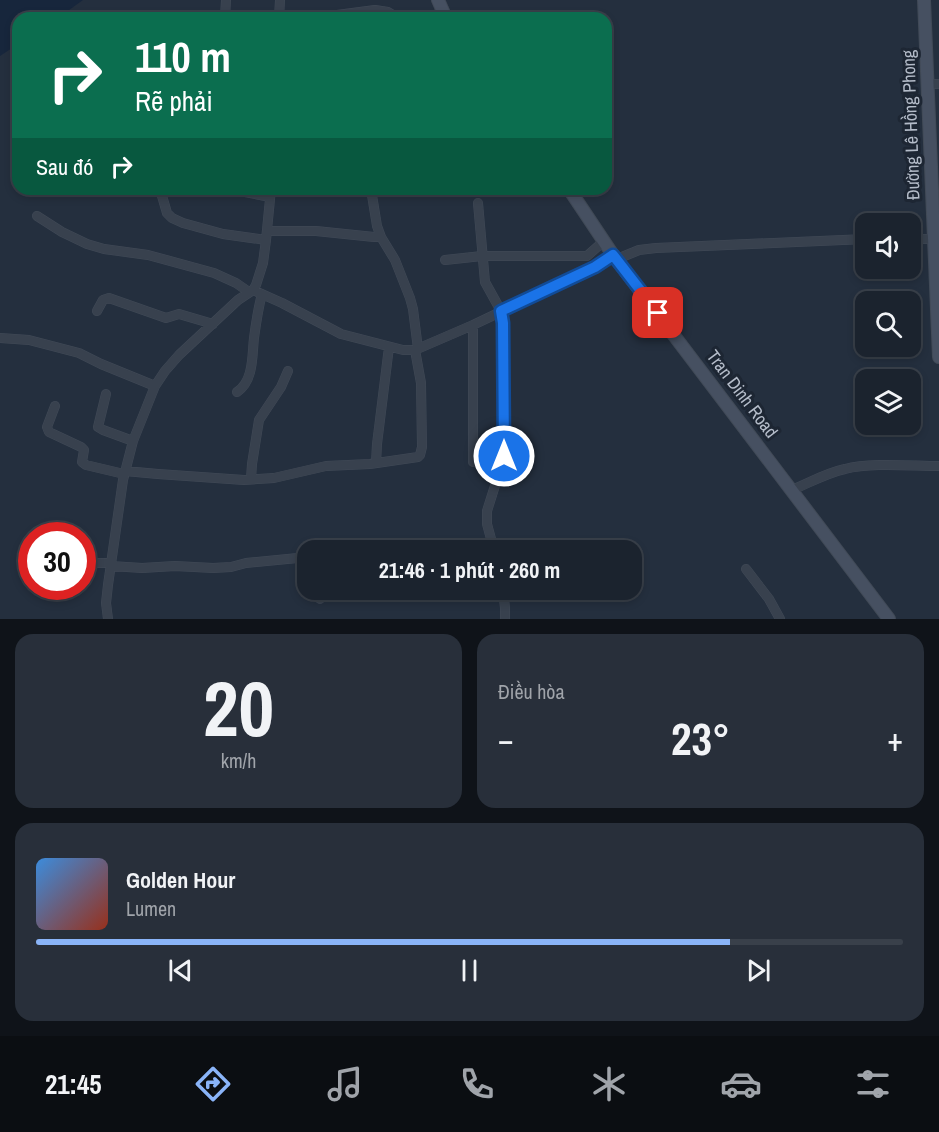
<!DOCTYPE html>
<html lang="vi">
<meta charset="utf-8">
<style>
:root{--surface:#1b232e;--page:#282f3a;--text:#f1f3f6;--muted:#a0a4aa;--line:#39404a;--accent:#8ab4f8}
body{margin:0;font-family:"Archivo Narrow",sans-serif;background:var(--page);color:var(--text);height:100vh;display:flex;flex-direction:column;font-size:22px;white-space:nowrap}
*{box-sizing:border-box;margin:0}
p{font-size:20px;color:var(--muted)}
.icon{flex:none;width:33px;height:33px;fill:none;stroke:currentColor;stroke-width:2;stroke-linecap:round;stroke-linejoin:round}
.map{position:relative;height:619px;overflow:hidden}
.side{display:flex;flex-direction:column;gap:15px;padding:15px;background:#0f1319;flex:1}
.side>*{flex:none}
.hud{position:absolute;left:12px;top:12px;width:600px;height:183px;border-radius:18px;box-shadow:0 3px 9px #0003,0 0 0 2px var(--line);background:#0b6e4f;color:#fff;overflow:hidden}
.buttons{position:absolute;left:855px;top:213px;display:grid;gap:12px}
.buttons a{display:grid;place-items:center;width:66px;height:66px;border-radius:12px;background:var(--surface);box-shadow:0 3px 9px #0003,0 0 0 2px var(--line);font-size:30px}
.speed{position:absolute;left:18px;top:522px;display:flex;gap:12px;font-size:30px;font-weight:700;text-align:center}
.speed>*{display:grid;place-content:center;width:78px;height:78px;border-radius:50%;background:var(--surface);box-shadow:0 3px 9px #0003,0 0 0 2px var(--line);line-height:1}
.speed .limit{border:9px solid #d22;background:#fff;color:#111}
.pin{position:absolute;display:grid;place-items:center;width:51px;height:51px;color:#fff;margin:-26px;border-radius:12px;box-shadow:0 3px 9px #0006}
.me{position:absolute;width:66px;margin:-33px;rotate:0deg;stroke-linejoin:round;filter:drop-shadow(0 0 4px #0008)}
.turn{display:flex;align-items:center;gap:21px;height:126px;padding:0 24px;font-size:27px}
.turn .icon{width:78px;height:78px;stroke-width:2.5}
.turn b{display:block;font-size:42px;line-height:51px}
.then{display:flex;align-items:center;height:57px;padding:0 24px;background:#0003;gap:12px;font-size:22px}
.big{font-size:45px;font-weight:700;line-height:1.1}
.side .card{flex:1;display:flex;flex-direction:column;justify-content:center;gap:9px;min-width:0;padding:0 21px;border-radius:18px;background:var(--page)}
.side .dial{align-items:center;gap:0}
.dial b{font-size:78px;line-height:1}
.song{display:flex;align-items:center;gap:18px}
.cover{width:72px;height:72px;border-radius:9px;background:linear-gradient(135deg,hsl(210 70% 55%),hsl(10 70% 35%))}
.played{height:6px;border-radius:3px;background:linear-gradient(90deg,var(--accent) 80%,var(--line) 80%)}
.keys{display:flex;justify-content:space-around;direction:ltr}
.heat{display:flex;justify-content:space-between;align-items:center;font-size:33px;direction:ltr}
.side .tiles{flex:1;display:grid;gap:15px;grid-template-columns:1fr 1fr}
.card:last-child{grid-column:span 2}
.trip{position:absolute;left:297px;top:540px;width:345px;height:60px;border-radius:18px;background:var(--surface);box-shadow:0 3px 9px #0003,0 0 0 2px var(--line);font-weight:700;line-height:60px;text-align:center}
.dock{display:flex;height:96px;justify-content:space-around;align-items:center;background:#0b0e12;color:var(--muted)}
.dock .icon{width:42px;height:42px}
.dock .active{color:var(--accent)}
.dock b{font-size:27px;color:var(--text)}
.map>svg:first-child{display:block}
.water{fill:#17263c}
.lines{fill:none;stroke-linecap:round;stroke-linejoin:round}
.street-casing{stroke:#414a57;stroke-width:10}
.secondary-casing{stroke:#414a57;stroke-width:14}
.street{stroke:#38414e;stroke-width:9}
.secondary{stroke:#465061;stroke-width:12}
.route-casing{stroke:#114b97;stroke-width:15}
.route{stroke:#1a73e8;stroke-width:10}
.labels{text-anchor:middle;stroke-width:6;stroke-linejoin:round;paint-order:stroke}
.street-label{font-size:18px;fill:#b4bcc9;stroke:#1d2633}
</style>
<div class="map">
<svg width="939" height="619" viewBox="0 0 939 619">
<rect width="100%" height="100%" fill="#242f3e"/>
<path class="water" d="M0 0H83L58 18H18V44L0 56Z"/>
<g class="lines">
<g class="street-casing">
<path id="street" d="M225 18 226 0
M279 18 280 0
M314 18 375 10 388 12 398 18
M427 18 443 12
M928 84H939
M160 189 167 213 172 218 183 223 223 234 266 240
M229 189 270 197
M371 189 377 226 381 237 395 260 410 298 413 309 418 349
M478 203 485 282 501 311 503 323 504 457 487 511V524L494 550
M37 216 62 232 87 244 104 249 148 255 214 273 236 283 249 292
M267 231H316L374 237H381
M910 239H934
M617 259 639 250 656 248 866 239
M445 260 482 256H587L604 241
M253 290 282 303 341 334 403 350H415L473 325 595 267 613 255
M97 311 103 300 109 298 166 318 179 314 213 324
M473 325V462
M0 338 29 340 79 353 101 364 155 386
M237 392C254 381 252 355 254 338 256 323 258 309 262 294
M106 394 98 427 103 430 133 441
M55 406 47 427 49 432 81 447 84 450 82 462 86 465 124 474
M376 463 377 444 389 347
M125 471 158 474 244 480 274 478 326 466 370 464 418 457 420 455 422 447 421 383 415 350
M251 479 252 464 259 420 281 387 288 371
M792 490C809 483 826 473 845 469 871 462 912 466 939 466
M82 563H111
M111 566 142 568 175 566 213 568 231 567 246 563 308 557
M746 569 769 599 780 619
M503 590 505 608V619
M320 599V590
M108 619 106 603 108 585 123 480 133 441 155 386 165 371 179 355 238 300 253 290 256 285 263 263 266 240 271 189"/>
</g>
<g class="secondary-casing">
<path id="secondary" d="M438 0 446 18
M924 0 939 357
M569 189 613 255 889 619"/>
</g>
<use href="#street" class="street"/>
<use href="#secondary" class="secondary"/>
</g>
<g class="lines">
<g class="route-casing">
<path id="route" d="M504 456 503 323 501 311 595 267 613 255 658 313"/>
</g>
<use href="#route" class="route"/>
</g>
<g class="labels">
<g class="street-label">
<text transform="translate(911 125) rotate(-92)" y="6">Đường Lê Hồng Phong</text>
<text transform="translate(742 394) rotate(53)" y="6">Tran Dinh Road</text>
</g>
</g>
</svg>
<div class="buttons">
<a><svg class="icon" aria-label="sound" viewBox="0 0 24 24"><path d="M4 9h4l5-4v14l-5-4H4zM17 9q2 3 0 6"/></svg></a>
<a><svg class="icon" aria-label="search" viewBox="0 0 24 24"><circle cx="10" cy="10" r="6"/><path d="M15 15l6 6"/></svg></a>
<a><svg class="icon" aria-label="layers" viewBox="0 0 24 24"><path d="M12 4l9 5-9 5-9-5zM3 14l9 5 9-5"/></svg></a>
</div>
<div class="speed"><div class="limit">30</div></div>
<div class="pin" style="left:658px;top:313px;background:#d93025"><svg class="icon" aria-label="arrive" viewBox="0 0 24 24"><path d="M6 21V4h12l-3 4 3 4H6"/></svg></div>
<svg class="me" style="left:504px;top:456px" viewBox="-20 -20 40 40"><circle r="17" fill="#1a73e8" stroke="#fff" stroke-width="3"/><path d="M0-11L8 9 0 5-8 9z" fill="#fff"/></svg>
<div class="trip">21:46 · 1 phút · 260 m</div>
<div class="hud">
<div class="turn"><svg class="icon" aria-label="right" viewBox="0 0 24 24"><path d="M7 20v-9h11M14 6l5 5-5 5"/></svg><div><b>110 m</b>Rẽ phải</div></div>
<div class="then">Sau đó<svg class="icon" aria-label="right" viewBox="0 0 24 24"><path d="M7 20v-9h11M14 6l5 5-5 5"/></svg></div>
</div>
</div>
<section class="side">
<div class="tiles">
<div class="card dial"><b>20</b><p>km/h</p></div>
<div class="card"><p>Điều hòa</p>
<div class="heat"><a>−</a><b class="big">23°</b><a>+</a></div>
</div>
<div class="card">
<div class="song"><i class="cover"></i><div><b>Golden Hour</b><p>Lumen</p></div></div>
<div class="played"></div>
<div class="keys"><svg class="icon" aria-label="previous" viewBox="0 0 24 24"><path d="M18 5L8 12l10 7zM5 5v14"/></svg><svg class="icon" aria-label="pause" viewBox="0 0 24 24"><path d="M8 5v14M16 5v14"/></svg><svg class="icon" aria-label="next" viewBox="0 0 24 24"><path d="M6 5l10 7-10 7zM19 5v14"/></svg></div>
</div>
</div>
</section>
<nav class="dock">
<b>21:45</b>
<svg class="icon active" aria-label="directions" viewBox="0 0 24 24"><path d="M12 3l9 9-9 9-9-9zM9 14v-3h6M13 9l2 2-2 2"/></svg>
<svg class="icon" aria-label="music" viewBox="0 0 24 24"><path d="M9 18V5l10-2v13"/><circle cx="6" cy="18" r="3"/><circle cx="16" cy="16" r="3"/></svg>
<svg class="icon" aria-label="phone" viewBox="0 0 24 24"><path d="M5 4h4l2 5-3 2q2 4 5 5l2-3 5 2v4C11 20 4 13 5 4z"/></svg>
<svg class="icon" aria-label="climate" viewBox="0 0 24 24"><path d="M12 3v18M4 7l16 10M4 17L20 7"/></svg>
<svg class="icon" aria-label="car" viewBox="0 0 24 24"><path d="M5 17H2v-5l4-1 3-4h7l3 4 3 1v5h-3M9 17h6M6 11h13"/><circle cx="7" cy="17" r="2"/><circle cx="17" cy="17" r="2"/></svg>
<svg class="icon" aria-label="filters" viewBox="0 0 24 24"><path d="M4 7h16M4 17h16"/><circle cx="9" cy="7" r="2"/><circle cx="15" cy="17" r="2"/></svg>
</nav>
